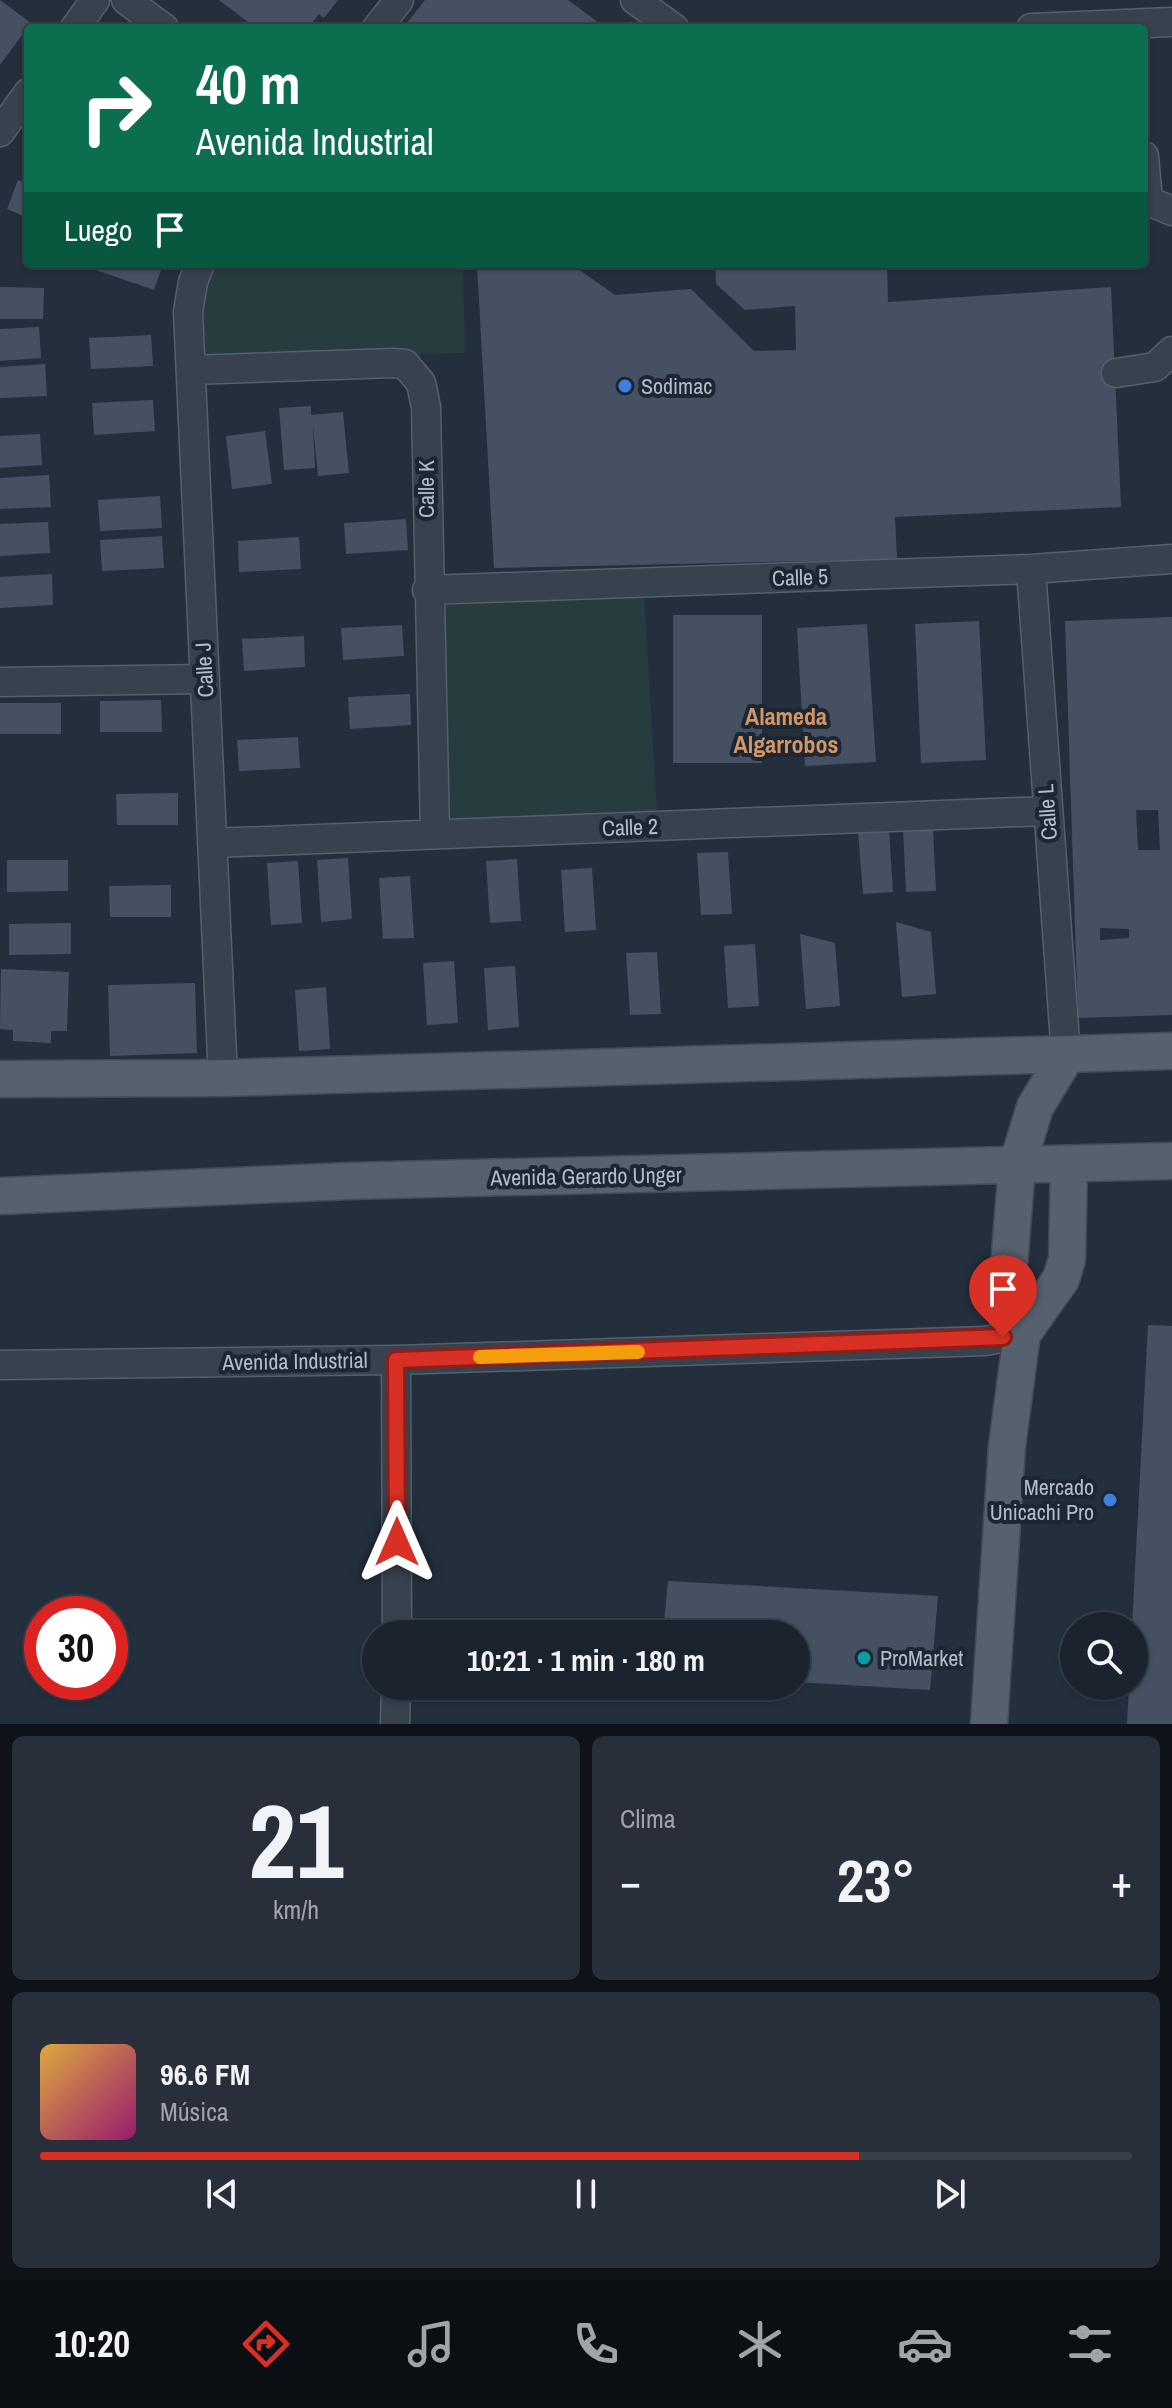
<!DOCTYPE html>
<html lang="es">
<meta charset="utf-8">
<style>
:root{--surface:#1b232e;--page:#282f3a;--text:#f1f3f6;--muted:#a0a4aa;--line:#39404a;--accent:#d93025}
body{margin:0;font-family:"Archivo Narrow",sans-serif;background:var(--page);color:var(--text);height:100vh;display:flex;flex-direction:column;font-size:30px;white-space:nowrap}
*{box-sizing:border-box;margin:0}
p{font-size:26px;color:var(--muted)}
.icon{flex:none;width:44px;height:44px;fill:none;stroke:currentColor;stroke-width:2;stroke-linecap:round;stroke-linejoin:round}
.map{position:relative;height:1724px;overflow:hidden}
.side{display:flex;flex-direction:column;gap:12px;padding:12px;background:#0f1319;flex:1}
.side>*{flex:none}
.hud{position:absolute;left:24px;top:24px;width:1124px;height:244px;border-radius:8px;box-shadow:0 2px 6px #0004,0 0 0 2px var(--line);background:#0b6e4f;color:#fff;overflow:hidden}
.fabs{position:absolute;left:1060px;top:1612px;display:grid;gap:16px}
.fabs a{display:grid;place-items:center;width:88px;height:88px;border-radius:50%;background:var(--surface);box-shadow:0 2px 6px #0004,0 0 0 2px var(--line);font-size:40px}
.speed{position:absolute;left:24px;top:1596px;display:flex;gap:16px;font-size:40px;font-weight:700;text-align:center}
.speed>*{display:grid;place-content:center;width:104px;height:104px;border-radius:50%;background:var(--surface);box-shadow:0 2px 6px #0004,0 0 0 2px var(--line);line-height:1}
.speed .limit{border:12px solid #d22;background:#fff;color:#111}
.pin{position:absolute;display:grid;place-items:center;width:68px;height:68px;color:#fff;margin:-82px -34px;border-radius:50% 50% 50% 0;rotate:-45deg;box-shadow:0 0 8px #0007}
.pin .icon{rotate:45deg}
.me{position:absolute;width:88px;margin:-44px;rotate:0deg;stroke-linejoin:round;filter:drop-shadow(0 0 6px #0008)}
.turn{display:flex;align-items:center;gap:28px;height:168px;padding:0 40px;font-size:36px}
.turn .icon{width:104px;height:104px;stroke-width:2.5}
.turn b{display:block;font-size:56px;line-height:68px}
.then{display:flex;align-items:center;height:76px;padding:0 40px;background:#0003;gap:16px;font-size:30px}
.big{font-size:60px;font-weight:700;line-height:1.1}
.side .card{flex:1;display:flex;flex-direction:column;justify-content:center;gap:12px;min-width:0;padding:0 28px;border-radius:12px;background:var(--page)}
.side .dial{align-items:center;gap:0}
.dial b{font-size:104px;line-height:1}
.song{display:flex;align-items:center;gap:24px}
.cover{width:96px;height:96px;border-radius:12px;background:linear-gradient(135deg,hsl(40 70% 55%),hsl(320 70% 35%))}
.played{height:8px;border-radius:4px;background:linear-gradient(90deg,var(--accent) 75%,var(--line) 75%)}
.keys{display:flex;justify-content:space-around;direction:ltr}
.heat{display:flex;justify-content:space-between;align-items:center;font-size:44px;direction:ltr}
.side .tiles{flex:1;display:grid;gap:12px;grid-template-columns:1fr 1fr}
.card:last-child{grid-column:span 2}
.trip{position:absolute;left:362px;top:1620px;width:448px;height:80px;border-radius:40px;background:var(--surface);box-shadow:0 2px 6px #0004,0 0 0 2px var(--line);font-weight:700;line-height:80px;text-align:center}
.menu{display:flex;height:128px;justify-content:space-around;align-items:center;background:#0b0e12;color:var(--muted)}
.menu .icon{width:56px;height:56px}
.menu .active{color:var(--accent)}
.menu b{font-size:36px;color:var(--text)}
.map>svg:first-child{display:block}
.park{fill:#263c3f}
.building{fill:#455162;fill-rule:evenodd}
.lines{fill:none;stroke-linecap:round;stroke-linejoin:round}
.minor-casing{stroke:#565f6c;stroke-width:31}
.major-casing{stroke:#414a57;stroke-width:39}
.minor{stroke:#38414e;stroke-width:28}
.major{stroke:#56606e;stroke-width:36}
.route-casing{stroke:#8d1f18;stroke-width:20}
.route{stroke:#d93025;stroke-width:14}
.slow{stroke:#f59e0b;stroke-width:14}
.shop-dot{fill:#3f7fe0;stroke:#1d2633;stroke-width:3}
.culture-dot{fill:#0f9aa8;stroke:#1d2633;stroke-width:3}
.labels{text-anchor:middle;stroke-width:8;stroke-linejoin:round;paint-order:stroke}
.poi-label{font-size:22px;fill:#b4bcc9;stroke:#1d2633;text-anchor:start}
.street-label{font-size:22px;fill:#b4bcc9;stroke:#1d2633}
.neighbourhood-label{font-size:24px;font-weight:bold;fill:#d59563;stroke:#1d2633}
</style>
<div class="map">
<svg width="1172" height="1724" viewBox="0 0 1172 1724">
<rect width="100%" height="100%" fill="#242f3e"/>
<path class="park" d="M212 264H463L465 353 201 359 198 314Z
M644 594 657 813 449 822 441 603Z"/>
<path class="building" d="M0 0 31 23 0 65Z
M219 0H338L324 18 319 14 308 28H256Z
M425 0H568L606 28H403Z
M18 180 28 184V218L7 209Z
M97 264H163L154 290 96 270Z
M477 264H571L615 295 691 289 754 351 796 350 795 306 745 310 716 284 715 264H887L888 302 1111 287 1121 507 895 517 897 559 494 568Z
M0 287 44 288 43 319H0Z
M39 327 41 358 0 361V329Z
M151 335 153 366 91 369 89 338Z
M45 364 47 396 0 398V367Z
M153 400 155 431 94 435 92 403Z
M311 406V415L343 412 349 473 318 476 313 425 315 468 284 470 279 408Z
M265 431 272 484 232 489 226 436Z
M40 434 42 465 0 468V436Z
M49 475 51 507 0 509V478Z
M160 496 162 528 100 531 98 500Z
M406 519 408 550 346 554 344 523Z
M48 522 50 553 0 556V524Z
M162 536 164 568 102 571 100 540Z
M299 537 301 569 239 572 238 541Z
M52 574 53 605 0 608V577Z
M673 615H762V763H673Z
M1172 617V1015L1078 1018 1065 621ZM1136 810H1158L1160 850H1138ZM1100 928 1129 929V938L1100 940Z
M979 621 986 760 921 763 915 624Z
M867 624 876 762 805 766 797 628Z
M402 625 404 656 343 660 341 628Z
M304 636 305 667 244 671 242 639Z
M410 694 411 725 350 729 348 697Z
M161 700 162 732H100V701Z
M0 703H61V734H0Z
M298 737 300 768 239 771 237 740Z
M178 793V825H117L116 794Z
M933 828 936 891 906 892 903 829Z
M889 830 893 892 863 894 858 832Z
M728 852 732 914 701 915 697 853Z
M348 858 352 919 321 922 317 860Z
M517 859 521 921 490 923 486 861Z
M7 860H68V891L7 892Z
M298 861 302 923 271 925 267 863Z
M592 868 596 930 565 932 561 870Z
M410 876 414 938 383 939 379 878Z
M171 885V917H110L109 886Z
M896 922 931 932 936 994 902 997Z
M71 923V954L9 955V924Z
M800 934 835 943 840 1006 806 1009Z
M755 944 759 1006 728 1008 724 946Z
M657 952 661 1014 630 1015 626 953Z
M454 961 458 1023 427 1025 423 963Z
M515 966 519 1027 488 1030 484 968Z
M1 969 69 972 67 1031H51V1043L13 1041V1030L0 1029Z
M195 983 197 1053 110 1056 108 985Z
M326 987 330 1049 299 1051 295 990Z
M1148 1325 1172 1326V1724H1127L1129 1686H1134L1132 1626Z
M668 1581 938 1596 930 1690 796 1682V1634H663Z"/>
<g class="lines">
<g class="minor-casing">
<path id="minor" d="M126 0 164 28
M635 0 674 28
M75 28 95 0
M377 28 399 0
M1031 28 1172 22
M0 132 28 93
M1144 156 1148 201 1172 211
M200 264 193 282 188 312 223 1078
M191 370 393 363 405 364 421 383 426 407 435 834
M1116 373 1155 367 1172 351
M1031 569 1066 1056
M427 590 1031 569 1172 559
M0 682 205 679
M212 843 1047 811
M396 1360 397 1634
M0 1365 396 1360 985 1341 1022 1334
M395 1724 396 1686"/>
</g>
<g class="major-casing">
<path id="major" d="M0 1079 223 1078 1172 1051
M0 1196 349 1181 1172 1161
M1022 1334 1061 1279 1067 1259 1069 1164
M989 1724 1007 1446 1022 1334 1009 1266 1017 1166 1035 1107 1066 1056"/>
</g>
<use href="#minor" class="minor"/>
<use href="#major" class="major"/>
</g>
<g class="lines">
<g class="route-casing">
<path id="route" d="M397 1542 396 1360 1003 1337"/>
</g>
<use href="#route" class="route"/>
<path class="slow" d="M480 1357 638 1352"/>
</g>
<g class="shop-dot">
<circle cx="625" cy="386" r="8"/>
<circle cx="1110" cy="1500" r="8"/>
</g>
<circle class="culture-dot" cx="864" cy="1658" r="8"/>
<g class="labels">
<g class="poi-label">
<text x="641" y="394">Sodimac</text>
<text x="1094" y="1495" text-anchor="end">Mercado<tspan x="1094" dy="25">Unicachi Pro</tspan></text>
<text x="880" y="1666">ProMarket</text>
</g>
<g class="street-label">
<text transform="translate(426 489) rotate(-90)" y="8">Calle K</text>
<text transform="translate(800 577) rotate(-2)" y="8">Calle 5</text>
<text transform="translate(204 670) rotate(-93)" y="8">Calle J</text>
<text transform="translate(1047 812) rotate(-94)" y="8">Calle L</text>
<text transform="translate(630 827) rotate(-2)" y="8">Calle 2</text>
<text transform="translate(586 1176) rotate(-1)" y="8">Avenida Gerardo Unger</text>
<text transform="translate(295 1361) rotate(-1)" y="8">Avenida Industrial</text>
</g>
<g class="neighbourhood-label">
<text x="786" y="725">Alameda<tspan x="786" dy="28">Algarrobos</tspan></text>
</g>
</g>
</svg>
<div class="fabs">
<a><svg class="icon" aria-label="search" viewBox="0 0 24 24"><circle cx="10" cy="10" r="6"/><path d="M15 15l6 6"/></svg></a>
</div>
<div class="speed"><div class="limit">30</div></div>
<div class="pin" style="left:1003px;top:1337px;background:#d93025"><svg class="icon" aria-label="arrive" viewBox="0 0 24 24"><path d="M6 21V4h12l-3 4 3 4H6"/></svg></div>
<svg class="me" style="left:397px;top:1542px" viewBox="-20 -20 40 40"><path d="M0-17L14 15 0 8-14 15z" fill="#d93025" stroke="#fff" stroke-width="4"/></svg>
<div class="trip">10:21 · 1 min · 180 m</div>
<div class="hud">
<div class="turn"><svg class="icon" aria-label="right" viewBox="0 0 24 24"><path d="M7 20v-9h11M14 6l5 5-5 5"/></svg><div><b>40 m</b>Avenida Industrial</div></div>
<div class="then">Luego<svg class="icon" aria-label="arrive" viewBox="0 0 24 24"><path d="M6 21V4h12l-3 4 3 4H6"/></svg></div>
</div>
</div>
<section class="side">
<div class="tiles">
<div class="card dial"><b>21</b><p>km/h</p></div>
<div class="card"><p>Clima</p>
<div class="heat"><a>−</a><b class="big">23°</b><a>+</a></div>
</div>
<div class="card">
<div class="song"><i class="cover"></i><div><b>96.6 FM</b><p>Música</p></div></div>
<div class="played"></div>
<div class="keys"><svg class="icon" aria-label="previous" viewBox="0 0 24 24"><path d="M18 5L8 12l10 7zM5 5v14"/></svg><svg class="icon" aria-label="pause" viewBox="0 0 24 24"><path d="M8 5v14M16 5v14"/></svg><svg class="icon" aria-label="next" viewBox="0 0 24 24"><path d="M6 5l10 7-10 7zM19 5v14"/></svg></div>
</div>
</div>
</section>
<nav class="menu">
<b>10:20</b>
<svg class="icon active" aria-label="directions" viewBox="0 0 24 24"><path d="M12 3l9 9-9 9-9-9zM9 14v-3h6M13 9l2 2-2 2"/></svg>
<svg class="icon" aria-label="music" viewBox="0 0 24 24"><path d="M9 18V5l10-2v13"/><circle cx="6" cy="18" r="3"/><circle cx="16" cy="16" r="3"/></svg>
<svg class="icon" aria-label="phone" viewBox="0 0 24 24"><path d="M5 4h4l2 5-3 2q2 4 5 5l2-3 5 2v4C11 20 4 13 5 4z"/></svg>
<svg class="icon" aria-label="climate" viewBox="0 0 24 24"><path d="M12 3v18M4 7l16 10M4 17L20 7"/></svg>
<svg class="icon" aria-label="car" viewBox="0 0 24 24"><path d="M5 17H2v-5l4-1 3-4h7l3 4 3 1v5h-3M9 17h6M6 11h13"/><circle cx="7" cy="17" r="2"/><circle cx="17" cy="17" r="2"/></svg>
<svg class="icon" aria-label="filters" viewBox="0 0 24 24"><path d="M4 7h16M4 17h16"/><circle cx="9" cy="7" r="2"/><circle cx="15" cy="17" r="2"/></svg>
</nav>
